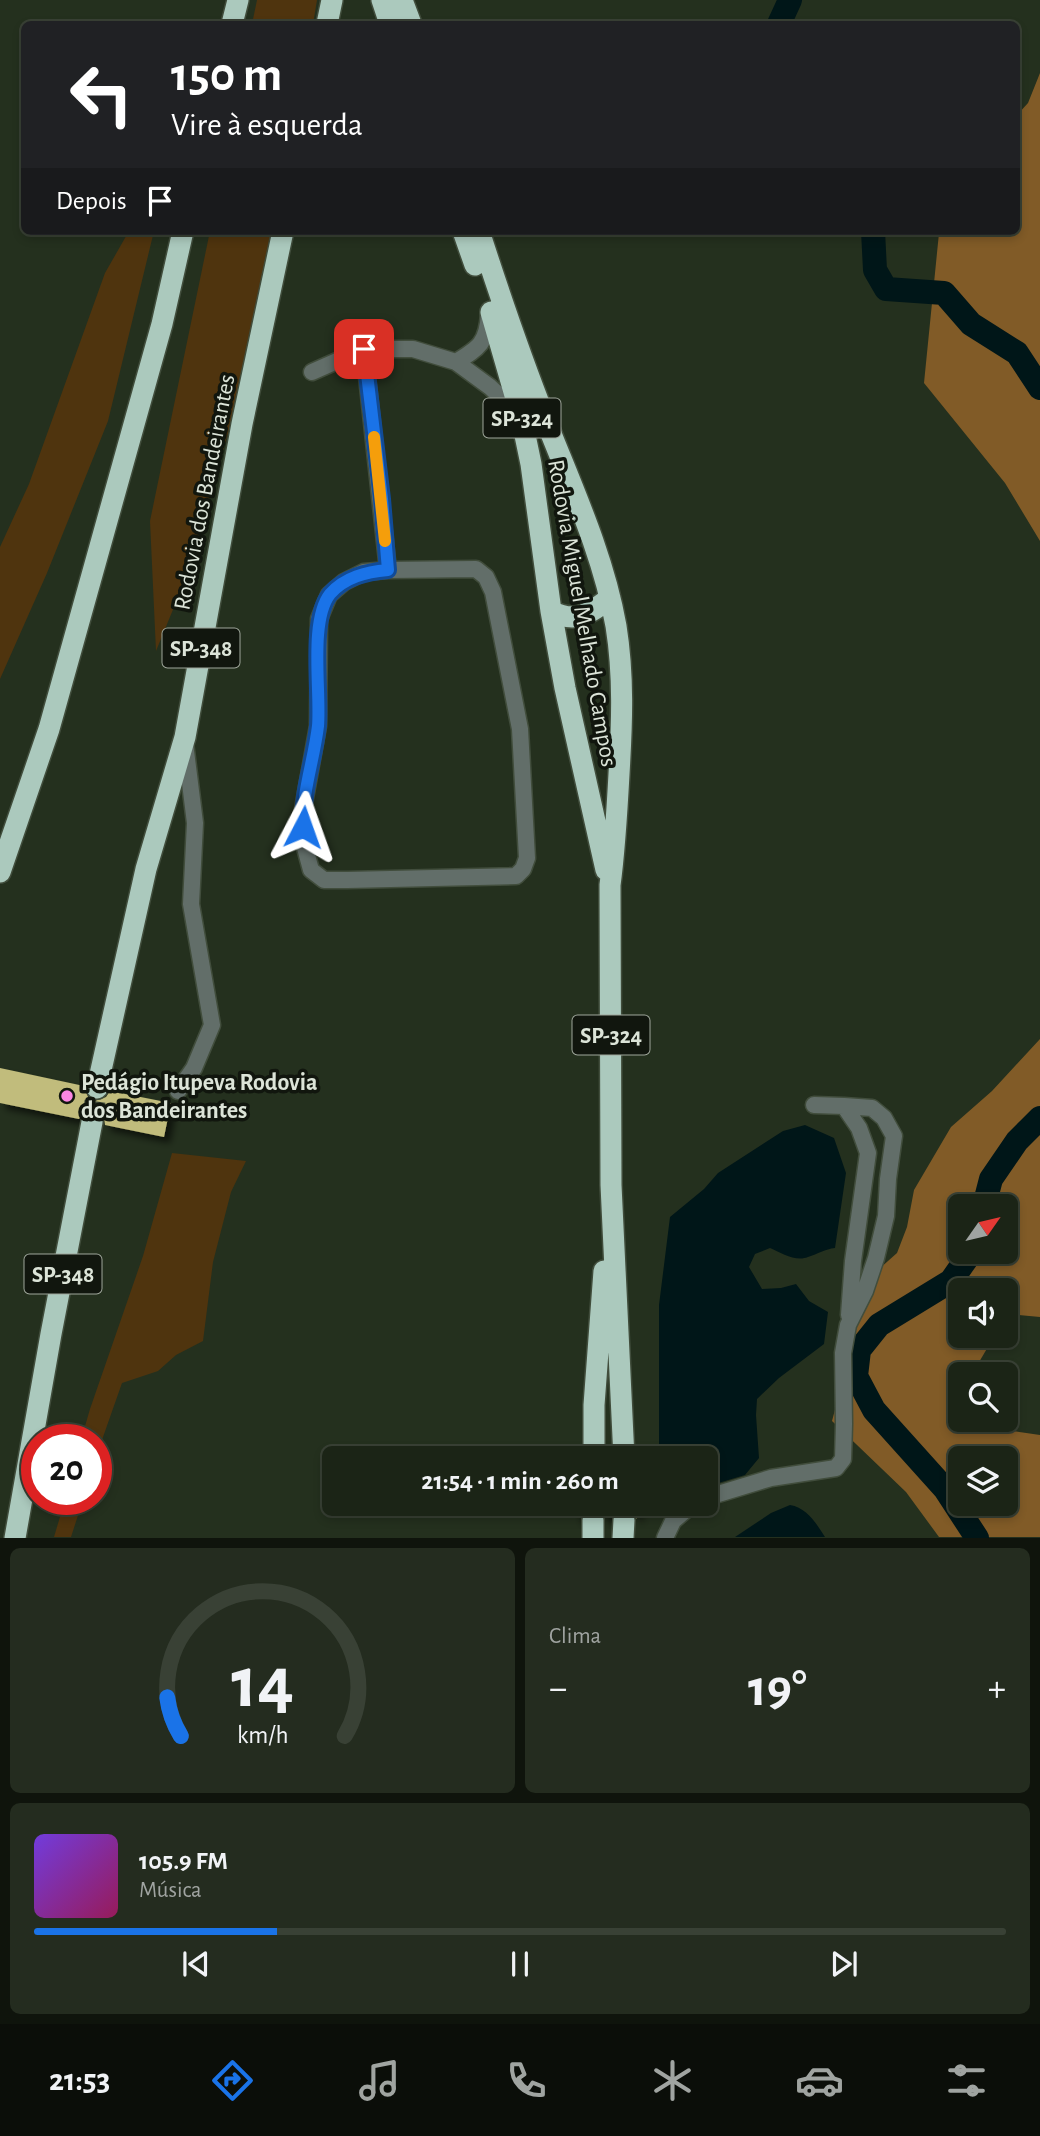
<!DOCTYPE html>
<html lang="pt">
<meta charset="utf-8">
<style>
:root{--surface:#1b2416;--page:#242c1f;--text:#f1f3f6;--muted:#a0a4a1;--line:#394135;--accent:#1a73e8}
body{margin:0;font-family:"Alegreya Sans",sans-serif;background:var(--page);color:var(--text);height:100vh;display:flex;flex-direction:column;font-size:26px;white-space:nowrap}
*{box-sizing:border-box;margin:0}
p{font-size:23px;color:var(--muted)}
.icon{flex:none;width:38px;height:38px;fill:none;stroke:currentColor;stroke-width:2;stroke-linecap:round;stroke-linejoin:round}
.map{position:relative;height:1538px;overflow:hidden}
.panel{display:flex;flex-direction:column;gap:10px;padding:10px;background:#0f140c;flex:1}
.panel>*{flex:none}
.guide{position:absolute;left:21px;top:21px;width:999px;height:214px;border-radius:10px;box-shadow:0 4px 10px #0003,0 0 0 2px var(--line);background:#202124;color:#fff;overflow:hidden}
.needle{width:46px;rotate:56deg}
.tools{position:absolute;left:948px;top:1194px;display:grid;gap:14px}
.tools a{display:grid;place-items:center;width:70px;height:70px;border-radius:10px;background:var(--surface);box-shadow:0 4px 10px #0003,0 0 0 2px var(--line);font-size:35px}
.speed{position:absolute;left:21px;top:1424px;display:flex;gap:14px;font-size:35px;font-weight:700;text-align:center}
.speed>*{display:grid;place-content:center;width:91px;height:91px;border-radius:50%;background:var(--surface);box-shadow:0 4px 10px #0003,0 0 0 2px var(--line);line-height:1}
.speed .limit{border:10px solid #d22;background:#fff;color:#111}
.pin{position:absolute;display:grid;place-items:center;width:60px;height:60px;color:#fff;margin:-30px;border-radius:14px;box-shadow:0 4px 10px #0006}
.me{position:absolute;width:77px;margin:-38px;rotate:4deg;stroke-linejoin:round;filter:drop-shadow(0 0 5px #0008)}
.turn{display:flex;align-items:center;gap:24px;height:147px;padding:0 35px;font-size:32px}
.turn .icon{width:91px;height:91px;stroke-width:2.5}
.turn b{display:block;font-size:49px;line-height:60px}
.then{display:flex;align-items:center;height:66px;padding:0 35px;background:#0003;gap:14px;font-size:26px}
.big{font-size:52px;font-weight:600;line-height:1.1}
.panel .widget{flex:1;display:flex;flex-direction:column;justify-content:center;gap:10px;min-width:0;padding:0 24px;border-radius:10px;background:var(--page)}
.panel .dial{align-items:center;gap:0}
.dial svg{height:182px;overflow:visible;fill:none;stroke:var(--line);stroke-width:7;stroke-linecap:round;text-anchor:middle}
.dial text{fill:var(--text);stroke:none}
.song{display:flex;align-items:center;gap:21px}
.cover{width:84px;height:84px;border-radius:10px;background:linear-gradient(135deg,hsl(260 70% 55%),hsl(330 70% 35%))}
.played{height:7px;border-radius:4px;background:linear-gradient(90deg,var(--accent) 25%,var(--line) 25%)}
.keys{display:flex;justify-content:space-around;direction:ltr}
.heat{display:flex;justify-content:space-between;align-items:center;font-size:38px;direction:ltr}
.panel .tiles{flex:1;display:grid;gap:10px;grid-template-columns:1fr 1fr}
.widget:last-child{grid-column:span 2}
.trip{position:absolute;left:322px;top:1446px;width:396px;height:70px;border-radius:10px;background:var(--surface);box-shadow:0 4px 10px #0003,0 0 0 2px var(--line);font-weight:600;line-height:70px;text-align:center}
.menu{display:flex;height:112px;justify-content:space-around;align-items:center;background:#0b0e09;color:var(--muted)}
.menu .icon{width:49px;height:49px}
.menu .on{color:var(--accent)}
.menu b{font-size:32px;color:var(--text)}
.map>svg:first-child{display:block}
.green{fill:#4f340e}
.forest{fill:#815b27;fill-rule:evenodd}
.water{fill:#001618}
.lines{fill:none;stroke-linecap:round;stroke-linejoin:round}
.river{stroke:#001618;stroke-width:24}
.building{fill:#c1bc7b;filter:url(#shadow)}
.highway-tunnel{stroke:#404b3a;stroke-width:21;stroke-dasharray:21 10;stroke-linecap:butt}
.minor-casing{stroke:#414d3c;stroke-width:19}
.highway-casing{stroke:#414d3c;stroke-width:24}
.minor{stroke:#626e69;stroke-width:16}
.highway{stroke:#abc9bd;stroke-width:21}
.route-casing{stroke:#114b97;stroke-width:18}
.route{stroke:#1a73e8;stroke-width:12}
.slow{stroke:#f59e0b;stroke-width:12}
.poi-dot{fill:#fc86e3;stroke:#11160e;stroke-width:2.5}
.labels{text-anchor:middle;stroke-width:7;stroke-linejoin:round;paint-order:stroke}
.shield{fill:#11160e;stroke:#9fa69b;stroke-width:2}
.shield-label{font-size:23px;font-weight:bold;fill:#dce4d8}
.street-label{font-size:24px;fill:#dce4d8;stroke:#11160e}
.poi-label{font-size:24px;font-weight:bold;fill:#dce4d8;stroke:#11160e;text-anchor:start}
</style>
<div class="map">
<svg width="1040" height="1538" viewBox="0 0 1040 1538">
<defs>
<filter id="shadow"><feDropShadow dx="6" dy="6" stdDeviation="3.5" flood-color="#0009"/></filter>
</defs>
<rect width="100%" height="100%" fill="#24301e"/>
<path class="green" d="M257 0H317L313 24H252Z
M129 231H154L108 421 47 573 0 679V547L29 484 105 273Z
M210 231H272L232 419 188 573 156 651 150 521Z
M172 1153 246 1161 231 1192 213 1262 203 1341 176 1355 158 1371 122 1383 96 1457V1440H81L90 1409 143 1256Z
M65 1500H83L71 1537H54Z"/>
<path class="forest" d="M1040 73V541L1005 483 924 383 939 233 940 231H1017V115L1028 103Z
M1040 1039V1317L1008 1314 1006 1316V1290H961V1335H995L972 1374H961V1419H1003L1012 1431 1040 1435V1537H939L906 1492 832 1421 870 1277 897 1253 907 1227 914 1190 951 1127 992 1091ZM961 1206H1006V1251H961ZM961 1458H1006V1503H961Z"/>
<path class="water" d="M805 1125 834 1138 846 1173 835 1248C825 1249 818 1254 808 1257 796 1262 781 1253 770 1248L755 1254 749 1267 762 1289 781 1288 796 1284 809 1301 828 1312 824 1344 779 1378 757 1399 756 1415 759 1458 745 1475 705 1487V1458H659V1305L670 1217 704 1189 718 1173 783 1131Z
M790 1505C807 1508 816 1523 825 1537H735L771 1513Z"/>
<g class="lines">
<path class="river" d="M779 24 790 0
M873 231 875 270 886 289 944 293 971 324 1017 353 1040 388
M984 1206 991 1179 1017 1141 1040 1118
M972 1251 951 1281 879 1325 859 1350 856 1376 874 1410 945 1489 977 1538"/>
</g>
<path class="building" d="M0 1068 84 1086 88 1097 95 1101 106 1097 110 1091 171 1103 164 1137 105 1125 104 1117 95 1109 87 1110 82 1114 79 1119 0 1103Z
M576 1503H637V1519L632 1509 624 1507 618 1509 611 1518H606L600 1509 594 1507 586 1509 580 1518H576Z"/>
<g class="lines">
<path class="highway-tunnel" d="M92 1122 97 1088
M624 1520V1503"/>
<g class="minor-casing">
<path id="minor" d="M364 349 388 570 476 569 486 577 493 592 520 729 527 858 523 869 516 876 347 880H324L311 870 304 844 303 809 318 726 319 619 329 595 344 582 364 572 388 570
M456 362C479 348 487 343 489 314
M312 372 364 349H413L456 362 490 387 521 416
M178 1091 194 1068 212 1025 191 904 195 823 185 743
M814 1105 844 1106 859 1128 868 1153 853 1261 849 1315
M705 1498 771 1478 836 1468 843 1459 844 1424 843 1353 848 1325 865 1291 876 1258 886 1216 888 1179 894 1136 884 1118 872 1108 844 1106
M665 1538 673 1521 694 1503"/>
</g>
<g class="highway-casing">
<path id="highway" d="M382 0 390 24
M402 0 411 24
M232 24 238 0
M327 24 332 0
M463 231 475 265
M479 231C499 293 520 355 544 416 571 485 603 553 616 626 624 676 622 724 619 774 617 811 615 848 610 885L611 1185 624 1458
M491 312 521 416 531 464 551 611 565 688 606 870
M551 611C576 624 589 614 610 598
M0 872 49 729 162 324 183 231
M97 1088 146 869 185 737 242 424 283 231
M594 1458V1405L604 1271
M15 1538 51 1334 92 1122
M593 1538V1520
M623 1538 624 1520"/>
</g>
<use href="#minor" class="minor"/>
<use href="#highway" class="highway"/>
</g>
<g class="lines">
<g class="route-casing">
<path id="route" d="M303 827C302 792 314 760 318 726 321 692 309 621 330 594 345 577 366 572 388 570L382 499 364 349"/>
</g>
<use href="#route" class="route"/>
<path class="slow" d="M374 437 385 541"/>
</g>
<circle class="poi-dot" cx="67" cy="1096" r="7"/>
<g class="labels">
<g class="shield">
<rect x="483.5" y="398.5" width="77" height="39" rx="5"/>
<rect x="162.5" y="628.5" width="77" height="39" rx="5"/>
<rect x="572.5" y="1015.5" width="77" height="39" rx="5"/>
<rect x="24.5" y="1254.5" width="77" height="39" rx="5"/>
</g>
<g class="shield-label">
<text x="522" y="426">SP-324</text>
<text x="201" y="656">SP-348</text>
<text x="611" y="1043">SP-324</text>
<text x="63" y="1282">SP-348</text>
</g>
<g class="street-label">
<text transform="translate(204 492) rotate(-79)" y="8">Rodovia dos Bandeirantes</text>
<text transform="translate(583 613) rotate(80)" y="8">Rodovia Miguel Melhado Campos</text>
</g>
<g class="poi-label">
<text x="81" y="1090">Pedágio Itupeva Rodovia<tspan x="81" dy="28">dos Bandeirantes</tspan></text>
</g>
</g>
</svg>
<div class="tools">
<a><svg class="needle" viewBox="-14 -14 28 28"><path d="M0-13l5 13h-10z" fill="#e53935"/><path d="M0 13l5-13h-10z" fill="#a0a4a1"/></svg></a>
<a><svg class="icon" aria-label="sound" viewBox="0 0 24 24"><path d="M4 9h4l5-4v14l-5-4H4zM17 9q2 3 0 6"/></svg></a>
<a><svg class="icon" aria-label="search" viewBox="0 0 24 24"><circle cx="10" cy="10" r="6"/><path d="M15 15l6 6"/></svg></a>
<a><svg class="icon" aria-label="layers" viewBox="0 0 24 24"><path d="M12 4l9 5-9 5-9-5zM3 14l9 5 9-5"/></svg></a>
</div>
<div class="speed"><div class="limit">20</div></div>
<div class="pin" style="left:364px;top:349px;background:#d93025"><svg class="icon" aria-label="arrive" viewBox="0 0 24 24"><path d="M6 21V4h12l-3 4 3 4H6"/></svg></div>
<svg class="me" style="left:303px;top:827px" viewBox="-20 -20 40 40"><path d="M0-17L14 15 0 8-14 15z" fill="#1a73e8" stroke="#fff" stroke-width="4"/></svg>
<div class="trip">21:54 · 1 min · 260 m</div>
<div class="guide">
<div class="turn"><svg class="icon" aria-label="left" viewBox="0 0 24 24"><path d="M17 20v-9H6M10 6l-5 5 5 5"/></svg><div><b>150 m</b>Vire à esquerda</div></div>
<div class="then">Depois<svg class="icon" aria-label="arrive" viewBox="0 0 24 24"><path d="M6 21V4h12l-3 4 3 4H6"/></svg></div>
</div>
</div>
<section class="panel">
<div class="tiles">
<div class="widget dial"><svg viewBox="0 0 100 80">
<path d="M14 69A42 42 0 1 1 86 69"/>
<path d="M14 69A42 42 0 0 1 8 52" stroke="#1a73e8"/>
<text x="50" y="56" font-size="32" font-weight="700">14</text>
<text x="50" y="72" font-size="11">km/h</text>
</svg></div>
<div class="widget"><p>Clima</p>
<div class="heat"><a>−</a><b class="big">19°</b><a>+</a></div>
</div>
<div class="widget">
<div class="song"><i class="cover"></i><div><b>105.9 FM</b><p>Música</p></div></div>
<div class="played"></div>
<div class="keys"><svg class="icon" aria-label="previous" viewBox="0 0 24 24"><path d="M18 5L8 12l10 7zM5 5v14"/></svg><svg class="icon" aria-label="pause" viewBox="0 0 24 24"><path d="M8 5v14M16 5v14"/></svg><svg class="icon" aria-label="next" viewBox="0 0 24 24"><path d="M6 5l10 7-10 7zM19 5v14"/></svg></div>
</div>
</div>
</section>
<nav class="menu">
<b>21:53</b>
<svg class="icon on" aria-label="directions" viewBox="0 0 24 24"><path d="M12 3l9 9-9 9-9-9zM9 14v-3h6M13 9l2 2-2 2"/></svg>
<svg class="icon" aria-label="music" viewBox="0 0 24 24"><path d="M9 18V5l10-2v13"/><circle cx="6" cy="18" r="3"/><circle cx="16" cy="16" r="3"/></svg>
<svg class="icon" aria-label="phone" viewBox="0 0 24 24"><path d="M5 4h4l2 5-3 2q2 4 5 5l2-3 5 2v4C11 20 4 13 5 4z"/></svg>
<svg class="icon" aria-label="climate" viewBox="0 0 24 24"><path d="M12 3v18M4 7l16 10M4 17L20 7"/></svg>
<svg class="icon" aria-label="car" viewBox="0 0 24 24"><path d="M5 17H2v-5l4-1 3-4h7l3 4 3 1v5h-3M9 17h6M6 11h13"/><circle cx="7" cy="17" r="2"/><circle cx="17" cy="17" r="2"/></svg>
<svg class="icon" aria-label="filters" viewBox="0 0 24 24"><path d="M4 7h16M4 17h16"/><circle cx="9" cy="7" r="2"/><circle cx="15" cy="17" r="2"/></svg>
</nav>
